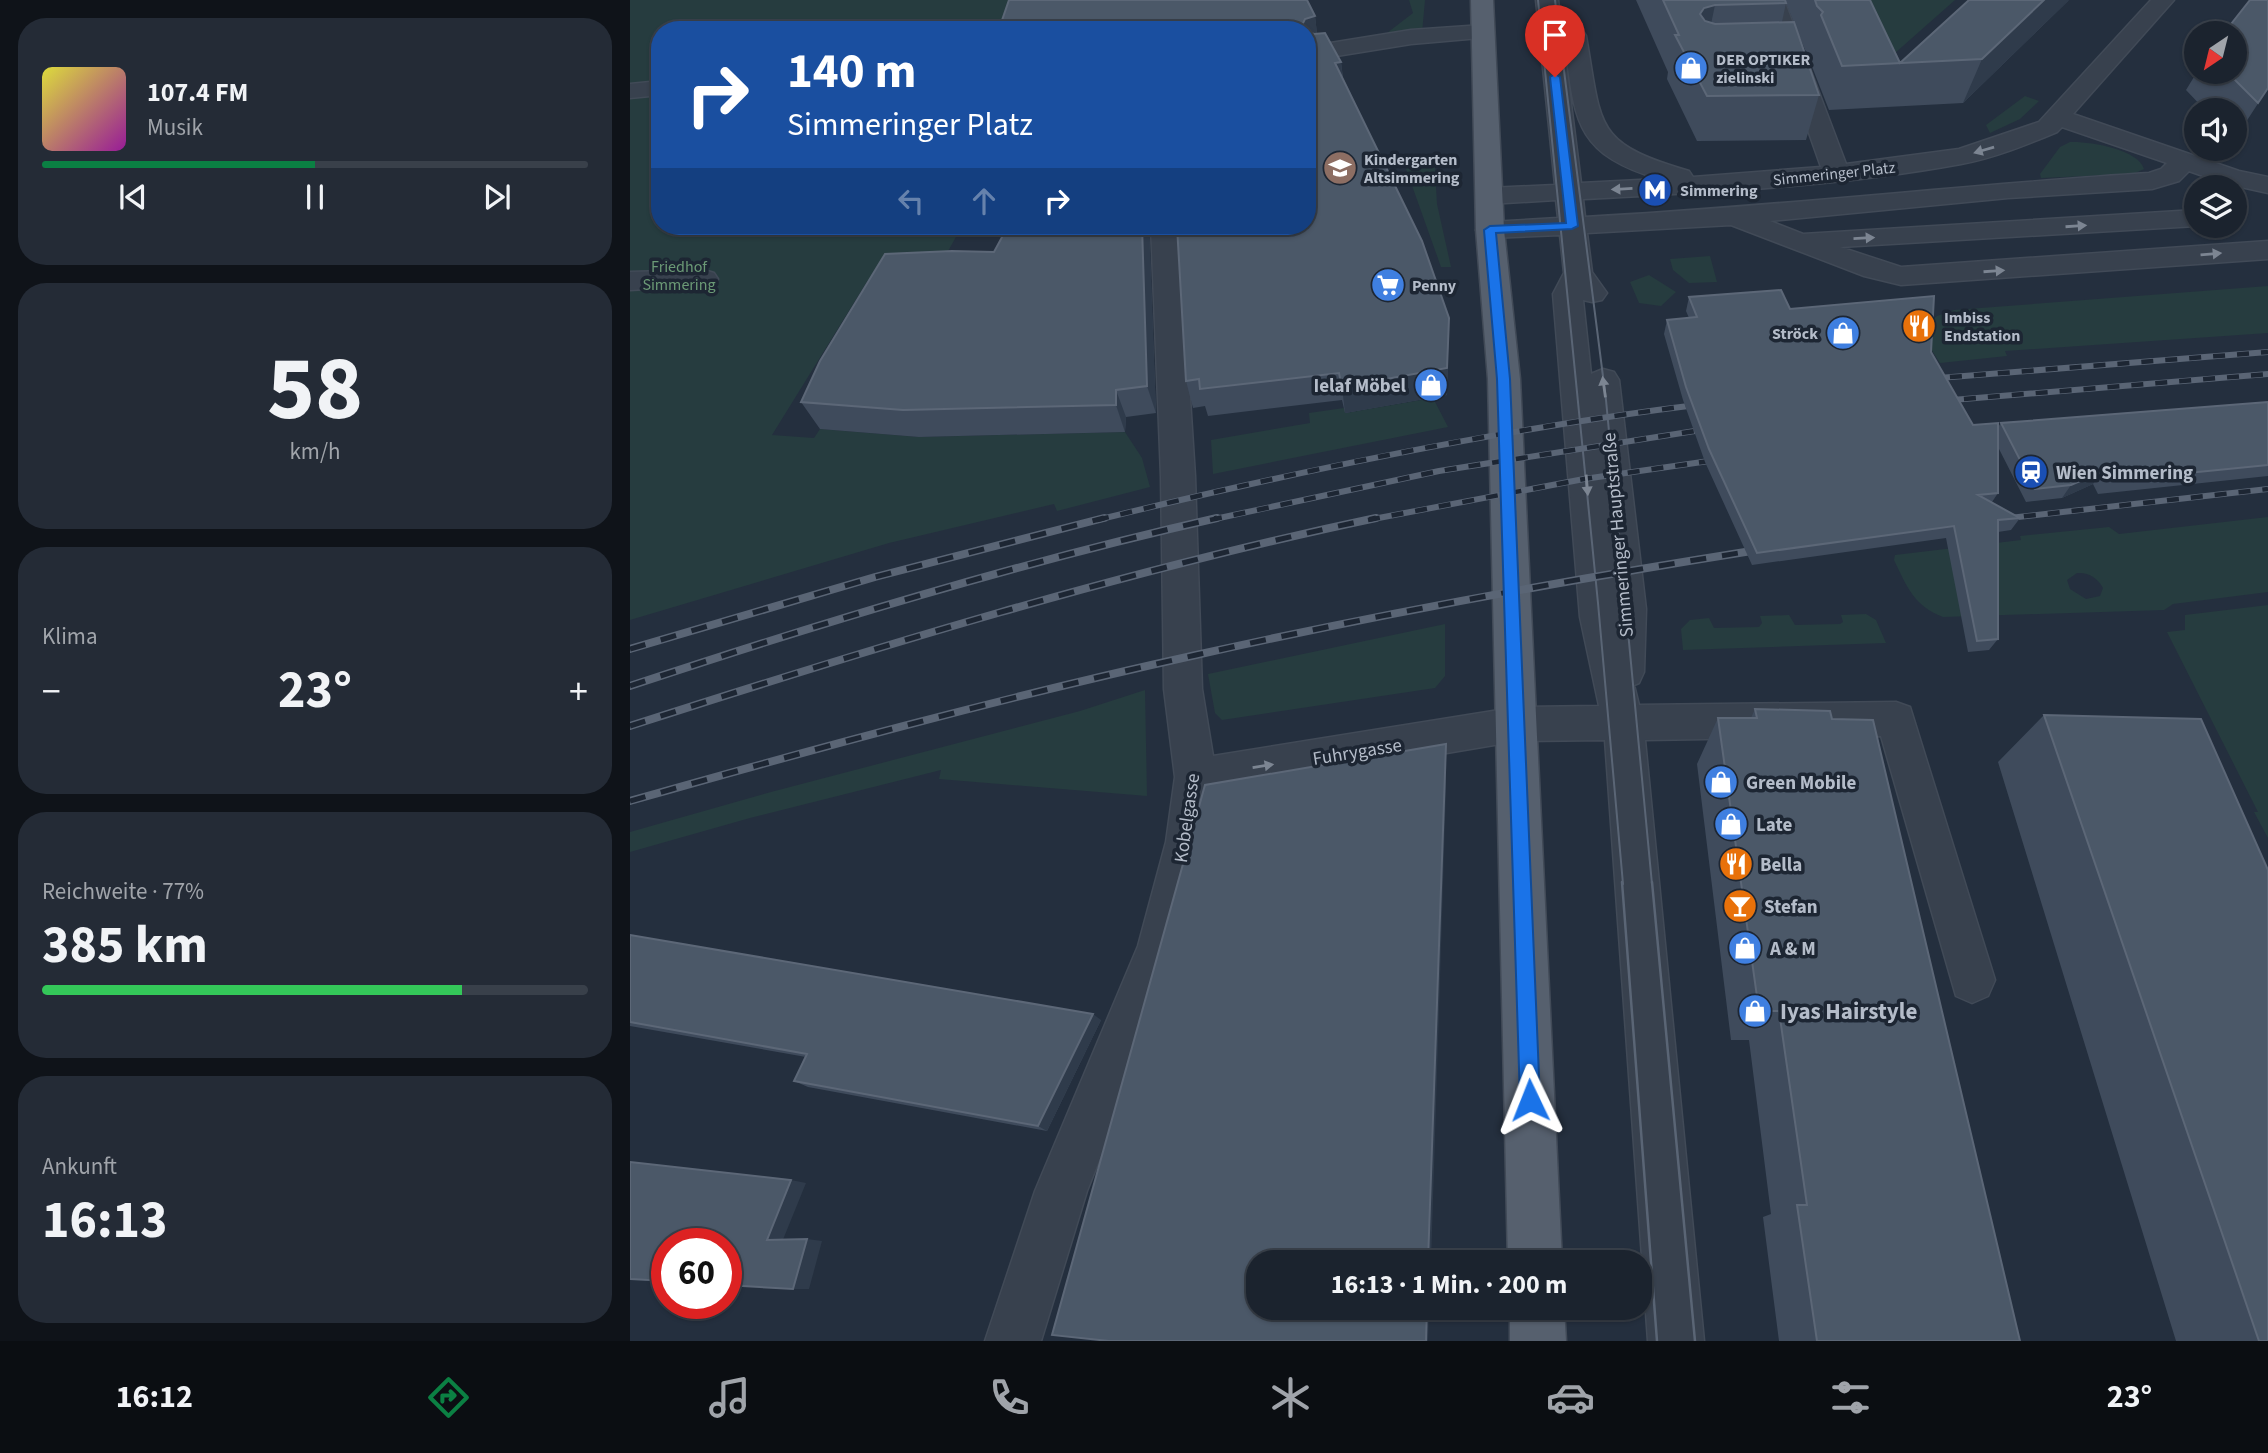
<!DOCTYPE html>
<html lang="de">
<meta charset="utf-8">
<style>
:root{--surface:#1b232e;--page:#242b36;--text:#f1f3f6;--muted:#a0a4aa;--line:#39404a;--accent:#0b8043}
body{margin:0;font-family:"Source Sans 3",sans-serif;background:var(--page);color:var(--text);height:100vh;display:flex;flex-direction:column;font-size:26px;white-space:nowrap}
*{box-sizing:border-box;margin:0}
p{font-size:23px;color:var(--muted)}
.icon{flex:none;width:38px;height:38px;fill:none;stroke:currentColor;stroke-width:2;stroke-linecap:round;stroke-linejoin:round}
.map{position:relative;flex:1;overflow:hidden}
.sheet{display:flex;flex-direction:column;gap:18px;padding:18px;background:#0f1319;width:630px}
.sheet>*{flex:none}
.guide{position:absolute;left:21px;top:21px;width:665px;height:214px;border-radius:28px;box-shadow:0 2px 5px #0004,0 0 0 2px var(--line);background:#1a4fa0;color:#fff;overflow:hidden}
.needle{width:46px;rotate:215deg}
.tools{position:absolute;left:1554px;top:21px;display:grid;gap:14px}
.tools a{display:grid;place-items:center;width:63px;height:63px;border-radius:50%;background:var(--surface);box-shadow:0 2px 5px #0004,0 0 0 2px var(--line);font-size:35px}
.speed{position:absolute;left:21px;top:1228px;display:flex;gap:14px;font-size:35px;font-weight:700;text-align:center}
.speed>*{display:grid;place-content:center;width:91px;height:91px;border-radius:50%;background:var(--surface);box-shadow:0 2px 5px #0004,0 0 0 2px var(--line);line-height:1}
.speed .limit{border:10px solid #d22;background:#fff;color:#111}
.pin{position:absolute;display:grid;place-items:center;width:60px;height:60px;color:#fff;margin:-72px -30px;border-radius:50% 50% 50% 0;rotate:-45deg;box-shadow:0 0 7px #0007}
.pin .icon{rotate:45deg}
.me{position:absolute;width:77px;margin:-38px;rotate:358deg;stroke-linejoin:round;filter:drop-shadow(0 0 5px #0008)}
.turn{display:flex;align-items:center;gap:24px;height:147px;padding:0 21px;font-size:32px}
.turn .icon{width:91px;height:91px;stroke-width:2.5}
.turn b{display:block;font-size:49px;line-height:60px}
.lanes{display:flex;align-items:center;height:66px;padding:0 21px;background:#0003;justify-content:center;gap:35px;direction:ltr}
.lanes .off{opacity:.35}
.big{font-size:52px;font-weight:700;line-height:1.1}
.sheet .tile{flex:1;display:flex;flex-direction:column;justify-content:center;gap:10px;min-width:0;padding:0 24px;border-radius:28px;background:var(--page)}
.sheet .dial{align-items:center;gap:0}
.dial b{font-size:91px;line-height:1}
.song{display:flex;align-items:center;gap:21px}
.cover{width:84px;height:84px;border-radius:10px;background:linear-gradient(135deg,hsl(60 70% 55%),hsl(300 70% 35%))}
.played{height:7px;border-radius:4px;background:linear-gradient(90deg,var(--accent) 50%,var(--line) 50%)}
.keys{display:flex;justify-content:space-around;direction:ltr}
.heat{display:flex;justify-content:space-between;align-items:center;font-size:38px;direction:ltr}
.charge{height:10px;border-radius:5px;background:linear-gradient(90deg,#34c759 77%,var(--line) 0)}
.trip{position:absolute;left:616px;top:1250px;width:406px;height:70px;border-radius:28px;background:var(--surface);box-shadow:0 2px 5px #0004,0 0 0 2px var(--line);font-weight:700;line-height:70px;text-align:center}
.tab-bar{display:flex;height:112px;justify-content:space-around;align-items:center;background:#0b0e12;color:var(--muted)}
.tab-bar .icon{width:49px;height:49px}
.tab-bar .active{color:var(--accent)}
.tab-bar b{font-size:32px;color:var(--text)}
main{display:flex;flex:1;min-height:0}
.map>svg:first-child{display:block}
.green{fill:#263c3f;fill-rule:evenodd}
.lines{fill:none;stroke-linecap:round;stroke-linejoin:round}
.minor-casing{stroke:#414a57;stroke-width:3}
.major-casing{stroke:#414a57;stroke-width:3}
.minor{fill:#38414e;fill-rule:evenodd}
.major{fill:#56606e;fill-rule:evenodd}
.tram-far1{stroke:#5a6575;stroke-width:2}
.tram{stroke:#5a6575;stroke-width:2.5}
.rail-far1-casing{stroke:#5a6575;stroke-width:6}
.rail-casing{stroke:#5a6575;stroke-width:8}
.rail-far1{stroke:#1d2633;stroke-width:4.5;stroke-dasharray:12;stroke-linecap:butt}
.rail{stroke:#1d2633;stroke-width:5;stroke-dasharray:16;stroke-linecap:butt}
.wall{fill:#3f4b5c}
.shaded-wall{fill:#2f3b4b}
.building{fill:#4b5868;stroke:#5c6777;stroke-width:2}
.oneway{fill:#7c8592}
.route{fill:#1a73e8;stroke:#114b97;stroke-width:2}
.labels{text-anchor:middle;stroke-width:7;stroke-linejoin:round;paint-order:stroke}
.far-poi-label{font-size:16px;font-weight:bold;fill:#b4bcc9;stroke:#1d2633;text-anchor:start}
.far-street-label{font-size:16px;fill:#b4bcc9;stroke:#1d2633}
.far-park-label{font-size:16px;fill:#6b9a76;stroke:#1d2633}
.poi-label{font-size:19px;font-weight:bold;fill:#b4bcc9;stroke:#1d2633;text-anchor:start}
.street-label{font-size:19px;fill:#b4bcc9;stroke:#1d2633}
.near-poi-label{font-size:23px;font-weight:bold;fill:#b4bcc9;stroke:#1d2633;text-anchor:start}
</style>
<main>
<section class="sheet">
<div class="tile">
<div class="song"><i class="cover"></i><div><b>107.4 FM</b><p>Musik</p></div></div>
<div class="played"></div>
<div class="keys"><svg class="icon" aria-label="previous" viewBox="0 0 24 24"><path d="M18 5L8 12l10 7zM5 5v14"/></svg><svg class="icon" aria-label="pause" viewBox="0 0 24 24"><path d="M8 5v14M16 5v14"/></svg><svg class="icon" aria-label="next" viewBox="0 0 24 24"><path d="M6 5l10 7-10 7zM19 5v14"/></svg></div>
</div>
<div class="tile dial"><b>58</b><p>km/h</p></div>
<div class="tile"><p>Klima</p>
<div class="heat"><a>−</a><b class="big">23°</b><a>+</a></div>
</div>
<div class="tile"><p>Reichweite · 77%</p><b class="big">385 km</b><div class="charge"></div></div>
<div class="tile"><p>Ankunft</p><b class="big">16:13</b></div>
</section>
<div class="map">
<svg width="1638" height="1341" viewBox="0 0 1638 1341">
<rect width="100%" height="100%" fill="#242f3e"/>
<path class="green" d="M0 0H416L470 30H30V226H332L312 262 270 282 238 280 142 435 184 438 190 429 289 437 495 432 512 458 520 487 427 511 424 504 259 543 0 620Z
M779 0H795L792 33 758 35 757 33 783 13Z
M1208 0H1325L1256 61Z
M1395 96 1409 101 1390 119 1360 133 1356 125Z
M1440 142C1458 141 1509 149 1514 169L1503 174 1411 178 1410 174 1430 147Z
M789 154H804L807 204 821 267H811L775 166Z
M1080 256 1087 282 1059 283 1043 270 1040 259Z
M1019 275 1046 292 1031 306 1009 303 1000 282Z
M1638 286V333L1375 351 1377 356 1310 363 1297 343 1300 322 1307 316 1324 310Z
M803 398 818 427 583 474 581 440 680 423 679 413 714 408 716 413Z
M1638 517V592L1543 604 1534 610 1313 617C1284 606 1277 587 1264 560L1265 555 1391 540 1390 536 1479 527 1489 534ZM1447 573C1458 572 1468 578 1473 588L1470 596 1456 599 1440 589 1437 580Z
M1638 605V838L1624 812H1628L1537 632 1555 630V615Z
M1236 614 1246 620 1256 643 1053 650 1051 629 1060 620 1079 618 1084 628 1129 627 1132 623 1130 616 1159 615 1165 625 1210 624 1213 622 1211 615Z
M815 624V676L805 688 592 720 585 713 578 674Z
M515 690 517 796 309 779 311 770 120 818 0 852V832L141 792 450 711Z"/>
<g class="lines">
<g class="minor-casing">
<path id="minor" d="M906 0H928L951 183 1029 179C941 153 945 117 934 36L937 31H953L956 36C972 127 963 143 1059 171L1063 177 1191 167 1132 0H1154L1216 164 1329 149 1409 122 1521 0H1544L1443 114 1609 171 1638 177V193L1593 183 1559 171 1549 181 1522 189 1378 198 1140 221 1173 234 1566 210V226L1210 247 1271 267 1638 241V259L1271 285 1234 276 1101 225 957 233 962 272 977 293 972 300 962 302 953 300 961 374 973 369 984 372 989 380 1016 609 1014 672 1009 683 1004 685 1009 705 1266 702 1280 707 1365 980 1358 996 1342 1003 1326 996 1251 736 1015 740 1074 1341H1018L975 740 888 741 585 792 578 842 554 946 457 1191 411 1341H355L405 1191 508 946 536 842 545 777 534 689 531 476 521 226H549L565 476 572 689 583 756 888 707 969 706 950 617 923 294 934 273 930 235 860 238 850 236 846 230 850 224 860 222 928 218 926 200 859 204 850 202 846 196 850 190 859 188 925 185ZM1432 127 1537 163 1531 169 1519 173C1331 185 1144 207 955 217L953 199C1079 192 1206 187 1331 164 1364 158 1396 145 1427 132Z
M853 25 861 27 864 32 861 37 781 44 688 59 677 53 680 47 688 45 781 30Z
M30 81V95L0 98V84Z
M74 270 84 273 88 279 84 285 0 290V272Z"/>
</g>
<g class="major-casing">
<path id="major" d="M841 0H863L874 230 890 379 932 1262H878L858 379 846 230Z
M880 1307H934L936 1341H880Z"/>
</g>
<use href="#minor" class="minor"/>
<use href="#major" class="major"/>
<path class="tram-far1" d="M908 0 968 603 993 884
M925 0 976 400 1022 884"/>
<path class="tram" d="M992 882 1027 1341
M1022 882 1065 1341"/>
<g class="rail-far1-casing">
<path id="rail-far1" d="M1296 379 1638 352
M1310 401 1638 374
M1370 519 1638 489
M467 520C667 471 869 429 1074 404
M580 520 809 471 1084 428
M738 520 954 479 1093 459"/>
</g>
<g class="rail-casing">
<path id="rail" d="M1370 519 1380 518
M0 649 245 577 474 518
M0 686C194 622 388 563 587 518
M0 726C246 647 493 571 746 518
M0 801C187 748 375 697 566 655 754 613 943 579 1134 549"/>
</g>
<use href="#rail-far1" class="rail-far1"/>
<use href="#rail" class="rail"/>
</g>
<path class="wall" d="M379 0H677L685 16 687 34 695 33 711 62 713 78 792 241 819 318 817 395 715 413 712 400 578 416 575 406 563 408 556 381 547 226H677V30H369Z
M1006 0H1240L1270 63 1439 0 1333 103 1199 110 1179 59 1180 55 1175 50 1156 3 1152 22 1189 95 1176 140 1067 141 1037 79 1038 72Z
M1567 72H1605L1638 88 1605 139V110H1575L1556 90Z
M519 226 526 413 496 417 495 432 289 437 190 429 171 402 364 252Z
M1059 297 1160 309 1301 352 1343 425 1368 427 1371 423 1638 402V476L1468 494 1463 484 1432 498 1396 502 1368 447V493L1362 502 1390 518 1381 530 1368 532V639L1359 650 1338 652 1316 538 1122 565 1075 462 1053 400 1034 334 1037 320 1059 318 1056 311Z
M1125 709 1202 719 1390 1341H1149L1133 1217 1141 1214 1119 1040H1101L1067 764 1088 718H1121Z
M1414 715 1638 1341H1546L1368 762Z
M0 935 471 1020 417 1131 178 1087 164 1081 176 1057 0 1026Z"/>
<path class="shaded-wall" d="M1414 0H1439L1333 103 1352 59Z
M1085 5 1076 48 1070 14 1074 8Z
M685 16 688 42 671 27 675 19Z
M711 62 714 90 705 63Z
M512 226H519L526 413 517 386Z
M819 318 817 395 715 413 712 387Z
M486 390 496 417 495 432 486 405Z
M1473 471 1463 484 1432 498 1441 485Z
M816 744V789L801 1262H798Z
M463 1014 471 1020 417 1131 408 1126Z
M161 1180 176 1183 152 1242 137 1240Z
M177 1239 192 1241 179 1289H163Z
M797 1307H799L798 1341H796Z"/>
<path class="building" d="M379 0H677L685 16 675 19 671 27 676 30H412L413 27 369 29Z
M1033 0H1155L1156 3 1085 5 1074 8 1070 14 1075 21 1085 24 1164 22 1189 95 1077 96 1045 35H1049Z
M1185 0H1240L1270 63 1339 0H1414L1352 59 1212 66 1191 15 1193 12 1187 6Z
M1620 0H1638V88L1628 103 1597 72H1605V33H1594Z
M677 30 684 34 695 33 711 62 705 63 792 241 819 318 817 368 712 387 709 373 570 389 569 379 556 381 547 226H677Z
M378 226H512L517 386 486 390V405L273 410 171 402 190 361 255 254 322 251 364 252Z
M1151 290 1160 309 1304 296 1301 352 1343 425 1368 423V493L1348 495 1390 518 1368 520V639L1347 641 1324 526 1127 553 1079 449 1056 387 1037 320 1067 317 1059 297Z
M1638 402V465L1478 481 1473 471 1441 485 1405 489 1371 423Z
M1125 709 1200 711 1202 719 1243 720 1390 1341H1187L1167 1205H1177L1149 1011H1129L1088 718H1127Z
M1414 715 1571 719 1638 870V1341H1629Z
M816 744 798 1262H628V1307H797L796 1341H479L422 1335 575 785Z
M0 935 463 1014 408 1126 164 1081 177 1054 0 1022Z
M0 1162 161 1180 137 1240 177 1239 163 1289 96 1285V1244H37V1281L0 1279Z"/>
<defs><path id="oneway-solid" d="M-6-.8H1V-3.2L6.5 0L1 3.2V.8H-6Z" transform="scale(1.75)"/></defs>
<g class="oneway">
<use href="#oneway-solid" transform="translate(1354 150) rotate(164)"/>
<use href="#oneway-solid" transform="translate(992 189) rotate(177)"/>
<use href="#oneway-solid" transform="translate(1446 226) rotate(-4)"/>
<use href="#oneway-solid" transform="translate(1234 238) rotate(-3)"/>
<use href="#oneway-solid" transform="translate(1581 254) rotate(-5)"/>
<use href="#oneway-solid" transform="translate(1364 271) rotate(-4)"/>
<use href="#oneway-solid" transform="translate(974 387) rotate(-98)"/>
<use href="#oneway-solid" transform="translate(957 485) rotate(85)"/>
<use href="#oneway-solid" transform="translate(633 766) rotate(-9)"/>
</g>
<path class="route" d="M925 74 930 77 948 226 942 229 866 233 880 379 910 1100 907 1108 900 1111 893 1108 890 1100 867 379 854 230 860 226 936 223 920 77Z"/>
<defs>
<g id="shop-disc" transform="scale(1.75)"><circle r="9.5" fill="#3f7fe0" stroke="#1d2633"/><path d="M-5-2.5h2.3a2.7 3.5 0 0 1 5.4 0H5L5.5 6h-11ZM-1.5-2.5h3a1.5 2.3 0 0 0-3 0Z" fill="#fff"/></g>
<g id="school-disc" transform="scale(1.75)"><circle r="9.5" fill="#8d6e63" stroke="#1d2633"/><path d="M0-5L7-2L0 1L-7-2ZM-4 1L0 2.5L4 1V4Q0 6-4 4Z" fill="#fff"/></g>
<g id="metro-disc" transform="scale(1.75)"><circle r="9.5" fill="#1a4fb4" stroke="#1d2633"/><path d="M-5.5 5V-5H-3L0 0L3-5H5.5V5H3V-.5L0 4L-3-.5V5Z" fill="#fff"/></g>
<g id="supermarket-disc" transform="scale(1.75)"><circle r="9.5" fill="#3f7fe0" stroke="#1d2633"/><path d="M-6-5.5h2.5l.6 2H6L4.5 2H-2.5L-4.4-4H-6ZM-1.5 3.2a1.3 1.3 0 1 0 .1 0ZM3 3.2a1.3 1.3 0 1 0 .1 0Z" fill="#fff"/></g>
<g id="restaurant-disc" transform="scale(1.75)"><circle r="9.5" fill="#e8710a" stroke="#1d2633"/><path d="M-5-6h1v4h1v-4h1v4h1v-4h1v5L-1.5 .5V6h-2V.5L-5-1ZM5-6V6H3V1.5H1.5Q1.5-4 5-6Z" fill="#fff"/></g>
<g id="station-disc" transform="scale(1.75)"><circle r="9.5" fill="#1a4fb4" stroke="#1d2633"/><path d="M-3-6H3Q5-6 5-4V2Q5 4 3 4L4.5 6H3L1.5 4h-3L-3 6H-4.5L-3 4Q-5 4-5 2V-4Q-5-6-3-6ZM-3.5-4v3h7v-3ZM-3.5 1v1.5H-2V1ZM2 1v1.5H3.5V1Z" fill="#fff"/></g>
<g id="bar-disc" transform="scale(1.75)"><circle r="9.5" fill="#e8710a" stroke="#1d2633"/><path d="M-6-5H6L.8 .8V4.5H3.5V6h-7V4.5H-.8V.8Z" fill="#fff"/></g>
</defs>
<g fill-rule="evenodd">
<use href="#shop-disc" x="1061" y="68"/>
<use href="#school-disc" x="710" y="168"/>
<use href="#metro-disc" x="1025" y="190"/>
<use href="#supermarket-disc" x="758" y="285"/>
<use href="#restaurant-disc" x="1289" y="326"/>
<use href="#shop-disc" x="1213" y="333"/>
<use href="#shop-disc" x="801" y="385"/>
<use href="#station-disc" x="1401" y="472"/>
<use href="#shop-disc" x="1091" y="782"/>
<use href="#shop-disc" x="1101" y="824"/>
<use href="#restaurant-disc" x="1106" y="864"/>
<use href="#bar-disc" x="1110" y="906"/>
<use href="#shop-disc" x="1115" y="948"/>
<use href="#shop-disc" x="1125" y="1011"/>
</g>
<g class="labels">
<g class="far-poi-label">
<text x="1086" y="65">DER OPTIKER<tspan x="1086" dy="18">zielinski</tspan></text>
<text x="734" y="165">Kindergarten<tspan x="734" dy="18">Altsimmering</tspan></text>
<text x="1050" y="196">Simmering</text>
<text x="782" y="291">Penny</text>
<text x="1314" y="323">Imbiss<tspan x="1314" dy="18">Endstation</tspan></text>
<text x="1188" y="339" text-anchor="end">Ströck</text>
</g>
<g class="far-street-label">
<text transform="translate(1204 173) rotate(-6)" y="6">Simmeringer Platz</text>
</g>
<g class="far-park-label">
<text x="49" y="272">Friedhof<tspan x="49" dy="18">Simmering</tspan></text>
</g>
<g class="poi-label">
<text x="776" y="392" text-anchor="end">Ielaf Möbel</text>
<text x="1426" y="479">Wien Simmering</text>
<text x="1116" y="789">Green Mobile</text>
<text x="1126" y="831">Late</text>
<text x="1130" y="871">Bella</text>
<text x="1134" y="913">Stefan</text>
<text x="1140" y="955">A &amp; M</text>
</g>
<g class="street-label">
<text transform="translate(987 535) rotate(-95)" y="7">Simmeringer Hauptstraße</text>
<text transform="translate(727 751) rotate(-9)" y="7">Fuhrygasse</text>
<text transform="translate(556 818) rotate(-82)" y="7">Kobelgasse</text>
</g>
<g class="near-poi-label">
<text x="1150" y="1019">Iyas Hairstyle</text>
</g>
</g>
</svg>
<div class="tools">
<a><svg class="needle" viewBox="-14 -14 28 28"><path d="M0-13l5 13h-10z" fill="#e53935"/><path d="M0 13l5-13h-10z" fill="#a0a4aa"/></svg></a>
<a><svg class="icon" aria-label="sound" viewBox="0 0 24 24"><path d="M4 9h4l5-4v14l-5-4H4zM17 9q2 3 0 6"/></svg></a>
<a><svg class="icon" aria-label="layers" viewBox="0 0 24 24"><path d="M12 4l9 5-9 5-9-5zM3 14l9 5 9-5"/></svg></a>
</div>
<div class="speed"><div class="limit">60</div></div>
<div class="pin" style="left:925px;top:77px;background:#d93025"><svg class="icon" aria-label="arrive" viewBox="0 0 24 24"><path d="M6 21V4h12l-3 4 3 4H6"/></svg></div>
<svg class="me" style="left:900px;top:1100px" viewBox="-20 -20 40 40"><path d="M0-17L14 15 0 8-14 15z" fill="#1a73e8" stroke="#fff" stroke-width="4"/></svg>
<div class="trip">16:13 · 1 Min. · 200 m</div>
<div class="guide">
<div class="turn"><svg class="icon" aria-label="right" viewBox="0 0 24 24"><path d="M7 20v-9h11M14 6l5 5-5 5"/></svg><div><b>140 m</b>Simmeringer Platz</div></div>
<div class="lanes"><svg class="icon off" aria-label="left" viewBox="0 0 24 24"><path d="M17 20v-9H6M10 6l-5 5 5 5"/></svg><svg class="icon off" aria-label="ahead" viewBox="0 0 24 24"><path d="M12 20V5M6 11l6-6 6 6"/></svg><svg class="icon" aria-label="right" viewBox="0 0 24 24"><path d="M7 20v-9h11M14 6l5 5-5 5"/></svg></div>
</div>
</div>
</main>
<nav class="tab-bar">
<b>16:12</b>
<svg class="icon active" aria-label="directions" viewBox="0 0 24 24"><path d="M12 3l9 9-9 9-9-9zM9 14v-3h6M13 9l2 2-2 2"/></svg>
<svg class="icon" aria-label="music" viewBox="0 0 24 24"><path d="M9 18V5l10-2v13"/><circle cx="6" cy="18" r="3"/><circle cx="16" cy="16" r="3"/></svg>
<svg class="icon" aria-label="phone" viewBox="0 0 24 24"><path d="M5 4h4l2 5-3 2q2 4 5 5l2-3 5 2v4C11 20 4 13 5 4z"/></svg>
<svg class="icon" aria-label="climate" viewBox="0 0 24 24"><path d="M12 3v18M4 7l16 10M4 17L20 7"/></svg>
<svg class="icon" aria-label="car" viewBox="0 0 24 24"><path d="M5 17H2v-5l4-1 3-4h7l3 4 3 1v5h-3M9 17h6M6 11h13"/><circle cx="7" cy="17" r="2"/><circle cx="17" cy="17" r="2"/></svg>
<svg class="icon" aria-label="filters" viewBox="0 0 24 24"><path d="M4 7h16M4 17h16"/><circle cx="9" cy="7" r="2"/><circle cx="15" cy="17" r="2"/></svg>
<b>23°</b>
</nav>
